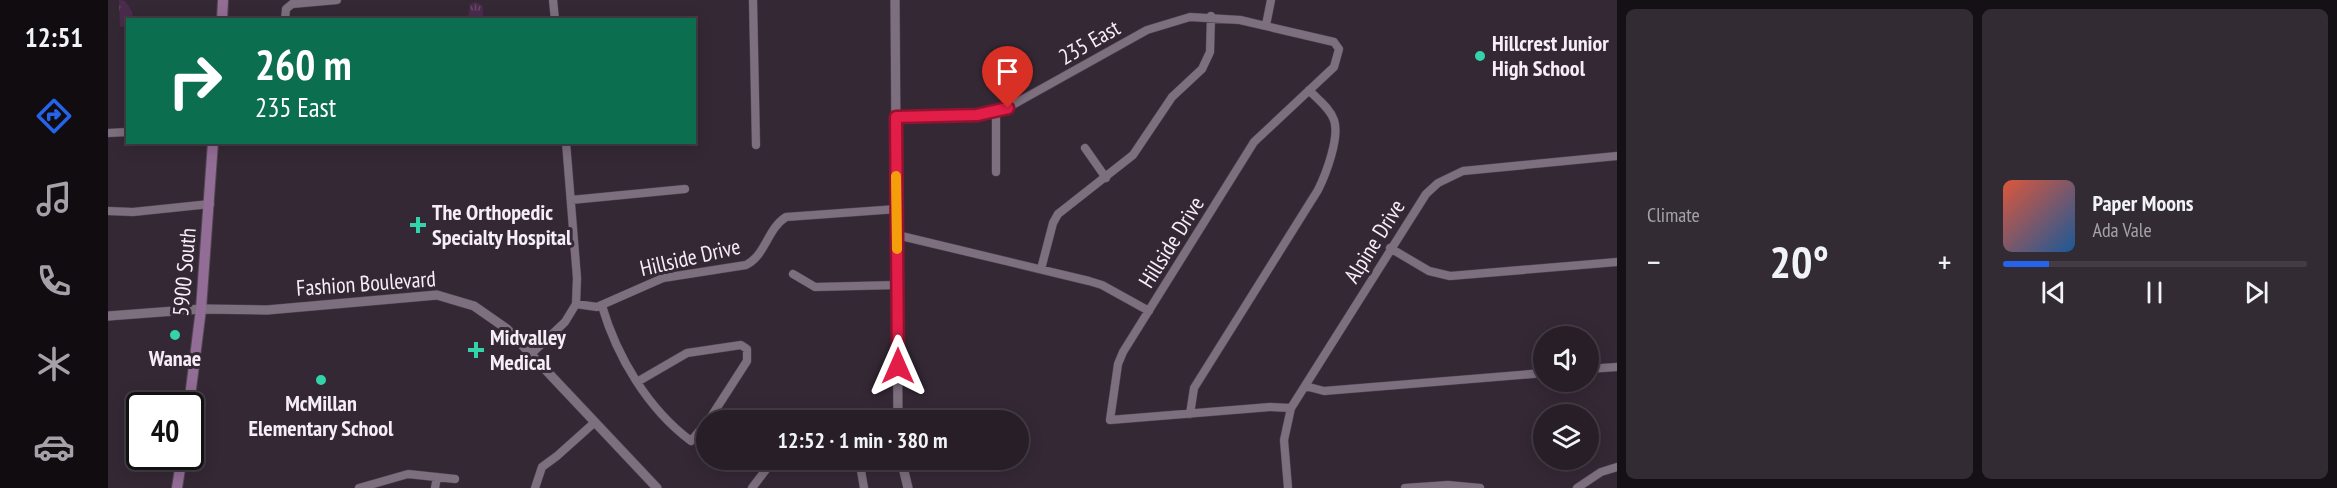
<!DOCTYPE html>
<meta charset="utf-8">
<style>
:root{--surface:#271e28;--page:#332b34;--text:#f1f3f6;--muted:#a4a2a8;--line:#433c45;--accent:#2563eb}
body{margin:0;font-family:"PT Sans Narrow",sans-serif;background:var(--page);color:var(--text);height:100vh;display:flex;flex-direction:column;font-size:22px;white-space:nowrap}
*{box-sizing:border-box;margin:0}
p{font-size:20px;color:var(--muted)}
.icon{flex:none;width:33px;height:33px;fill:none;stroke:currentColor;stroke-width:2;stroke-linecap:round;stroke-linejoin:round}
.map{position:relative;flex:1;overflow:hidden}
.sheet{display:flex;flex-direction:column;gap:9px;padding:9px;background:#151016;width:720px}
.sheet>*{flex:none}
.banner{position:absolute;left:18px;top:18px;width:570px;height:126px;border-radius:0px;box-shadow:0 3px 15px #0003,0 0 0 2px var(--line);background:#0b6e4f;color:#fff;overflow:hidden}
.tools{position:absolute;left:1425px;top:326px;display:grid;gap:12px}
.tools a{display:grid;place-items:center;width:66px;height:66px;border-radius:50%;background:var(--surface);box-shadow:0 3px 15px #0003,0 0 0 2px var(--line);font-size:30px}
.speed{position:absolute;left:18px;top:392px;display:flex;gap:12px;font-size:30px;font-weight:700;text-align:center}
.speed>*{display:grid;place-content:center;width:78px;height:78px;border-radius:50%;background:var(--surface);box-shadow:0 3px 15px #0003,0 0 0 2px var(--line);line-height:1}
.speed .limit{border:3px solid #111;border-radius:9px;background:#fff;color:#111}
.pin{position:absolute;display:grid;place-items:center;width:51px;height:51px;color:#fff;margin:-62px -26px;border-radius:50% 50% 50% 0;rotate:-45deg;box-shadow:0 0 6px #0007}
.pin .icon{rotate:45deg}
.me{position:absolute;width:66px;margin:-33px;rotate:0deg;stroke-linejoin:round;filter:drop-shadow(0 0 4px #0008)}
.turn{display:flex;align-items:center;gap:21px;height:126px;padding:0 30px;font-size:27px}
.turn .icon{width:78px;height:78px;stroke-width:2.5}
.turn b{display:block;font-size:42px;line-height:51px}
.big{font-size:45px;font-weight:800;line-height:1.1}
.sheet .card{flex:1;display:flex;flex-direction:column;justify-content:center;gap:9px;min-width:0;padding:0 21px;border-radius:9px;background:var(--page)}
.song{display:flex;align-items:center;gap:18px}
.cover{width:72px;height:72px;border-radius:9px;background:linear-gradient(135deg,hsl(10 70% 55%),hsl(210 70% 35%))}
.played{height:6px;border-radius:3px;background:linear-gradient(90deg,var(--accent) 15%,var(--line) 15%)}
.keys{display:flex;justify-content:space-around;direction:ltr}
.heat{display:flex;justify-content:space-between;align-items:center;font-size:33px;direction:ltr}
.sheet .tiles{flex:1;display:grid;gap:9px;grid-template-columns:repeat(2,1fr)}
.trip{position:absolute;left:588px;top:410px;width:333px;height:60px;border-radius:30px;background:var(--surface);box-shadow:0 3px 15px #0003,0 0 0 2px var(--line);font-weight:800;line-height:60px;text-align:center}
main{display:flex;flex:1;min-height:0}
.dock{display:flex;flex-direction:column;width:108px;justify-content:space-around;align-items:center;background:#100c10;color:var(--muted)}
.dock .icon{width:42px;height:42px}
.dock .selected{color:var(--accent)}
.dock b{font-size:27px;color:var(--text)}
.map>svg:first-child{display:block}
.grass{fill:url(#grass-tufts)}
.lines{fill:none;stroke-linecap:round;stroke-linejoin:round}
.minor-casing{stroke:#504651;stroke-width:9}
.tertiary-casing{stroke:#504651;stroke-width:10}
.secondary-casing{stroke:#504651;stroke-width:12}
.minor{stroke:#7d6f7e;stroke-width:8}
.tertiary{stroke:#7d6f7e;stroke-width:9}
.secondary{stroke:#926d95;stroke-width:10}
.route-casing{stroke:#92132f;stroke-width:15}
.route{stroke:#e11d48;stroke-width:10}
.slow{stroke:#f59e0b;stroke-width:10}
.poi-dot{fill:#32d4a9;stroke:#342835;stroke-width:2}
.labels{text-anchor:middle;stroke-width:6;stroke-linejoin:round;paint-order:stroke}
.street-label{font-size:22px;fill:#f6eef7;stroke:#342835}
.poi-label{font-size:22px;font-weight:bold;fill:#f6eef7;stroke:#342835;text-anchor:start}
</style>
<main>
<nav class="dock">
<b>12:51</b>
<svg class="icon selected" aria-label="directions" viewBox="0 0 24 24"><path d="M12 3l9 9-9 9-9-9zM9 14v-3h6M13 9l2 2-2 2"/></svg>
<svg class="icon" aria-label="music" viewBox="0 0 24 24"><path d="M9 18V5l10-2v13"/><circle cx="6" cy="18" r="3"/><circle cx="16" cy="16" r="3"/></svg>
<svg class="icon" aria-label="phone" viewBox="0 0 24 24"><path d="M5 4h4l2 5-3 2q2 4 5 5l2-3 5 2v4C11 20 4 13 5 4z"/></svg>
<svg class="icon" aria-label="climate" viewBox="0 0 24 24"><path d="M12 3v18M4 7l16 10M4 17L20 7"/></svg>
<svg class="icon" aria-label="car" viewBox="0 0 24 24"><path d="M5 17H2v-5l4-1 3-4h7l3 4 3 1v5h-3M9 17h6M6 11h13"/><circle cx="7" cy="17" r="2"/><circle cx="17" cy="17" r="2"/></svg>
</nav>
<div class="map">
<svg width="1509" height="488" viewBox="0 0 1509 488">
<defs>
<pattern id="grass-tufts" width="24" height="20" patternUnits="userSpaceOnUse" patternTransform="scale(1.5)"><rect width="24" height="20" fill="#4a2b4c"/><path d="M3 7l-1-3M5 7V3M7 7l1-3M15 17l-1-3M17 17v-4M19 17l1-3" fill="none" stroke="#654a67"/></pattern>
</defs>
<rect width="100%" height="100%" fill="#342835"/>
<path class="grass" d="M11 0 17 1 24 11 25 19 20 20 19 26 12 27Z
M368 2 375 6V19H360L362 4Z"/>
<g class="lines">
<g class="minor-casing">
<path id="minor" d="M445 0 447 20
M645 0 648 145
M177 20 178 9 184 4 229 0
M1158 25 1163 0
M788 117 869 115 899 108 1039 30 1082 17 1132 20 1226 42 1231 49 1226 67 1146 142 1015 352 1010 364 1002 420 1162 407 1183 408
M0 133 20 132
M458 142 469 278 468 304
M977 148 998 178
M888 172V112
M463 200 577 189
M0 211 25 212 102 204
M789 235 981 281 994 285 1041 311
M1282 248 1321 271 1342 276 1509 262
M933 269 945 223 950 214 1025 155 1064 97 1094 69 1102 52 1103 16
M685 274 707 287 789 285
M494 306C509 357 540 409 583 441L598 423
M423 354 457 322 468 304 489 307 555 278 638 265C658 255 659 229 678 217L789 209
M1480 369 1509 367
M529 382 579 353 633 345 639 349V361L601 420
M1197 386 1216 391 1436 373
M1082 414 1086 388 1210 190C1218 174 1232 137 1226 120 1222 108 1209 99 1201 90
M751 459 756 488
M251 488 300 474 347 479
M327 488 329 477
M427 488 434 467 449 456 487 422
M644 488 666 459
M1180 488 1176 440 1183 408 1318 194 1330 183 1355 171 1509 156
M1297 488 1340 485 1372 488
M1469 488 1493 472 1509 467"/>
</g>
<g class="tertiary-casing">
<path id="tertiary" d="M787 0 790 420
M0 316 93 309 159 310 329 295 366 306 399 329 549 488
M793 459 800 488"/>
</g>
<g class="secondary-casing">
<path id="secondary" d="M114 20 115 0
M81 405 93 309 105 142
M69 488 74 456"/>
</g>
<use href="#minor" class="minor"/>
<use href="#tertiary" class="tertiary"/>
<use href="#secondary" class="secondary"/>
</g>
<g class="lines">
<g class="route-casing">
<path id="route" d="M790 366 788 117 869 115 900 108"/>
</g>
<use href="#route" class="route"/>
<path class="slow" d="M788 176 789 249"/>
</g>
<g class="poi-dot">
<circle cx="1372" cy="56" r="6"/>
<path d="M307 216h6v6h6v6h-6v6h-6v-6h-6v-6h6z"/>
<circle cx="67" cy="335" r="6"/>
<path d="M365 341h6v6h6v6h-6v6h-6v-6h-6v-6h6z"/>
<circle cx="213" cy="380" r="6"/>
</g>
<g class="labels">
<g class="street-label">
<text transform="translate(981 42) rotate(-30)" y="8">235 East</text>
<text transform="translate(1266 241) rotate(-58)" y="8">Alpine Drive</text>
<text transform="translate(1063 242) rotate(-58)" y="8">Hillside Drive</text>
<text transform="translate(582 257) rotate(-13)" y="8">Hillside Drive</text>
<text transform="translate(76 272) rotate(-85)" y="8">5900 South</text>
<text transform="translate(258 283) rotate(-4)" y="8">Fashion Boulevard</text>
</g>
<g class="poi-label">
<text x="1384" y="51">Hillcrest Junior<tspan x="1384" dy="25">High School</tspan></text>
<text x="324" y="220">The Orthopedic<tspan x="324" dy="25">Specialty Hospital</tspan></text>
<text x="382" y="345">Midvalley<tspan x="382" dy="25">Medical</tspan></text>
<text x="67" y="366" text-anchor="middle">Wanae</text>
<text x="213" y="411" text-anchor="middle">McMillan<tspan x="213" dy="25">Elementary School</tspan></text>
</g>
</g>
</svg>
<div class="tools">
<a><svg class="icon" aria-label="sound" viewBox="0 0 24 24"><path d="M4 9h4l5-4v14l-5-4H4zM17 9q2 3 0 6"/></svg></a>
<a><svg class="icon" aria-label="layers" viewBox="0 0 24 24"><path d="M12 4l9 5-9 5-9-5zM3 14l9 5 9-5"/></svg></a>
</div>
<div class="speed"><div class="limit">40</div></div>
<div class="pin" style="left:900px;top:108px;background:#d93025"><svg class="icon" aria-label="arrive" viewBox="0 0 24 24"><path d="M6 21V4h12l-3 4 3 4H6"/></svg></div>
<svg class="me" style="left:790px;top:366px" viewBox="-20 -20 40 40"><path d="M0-17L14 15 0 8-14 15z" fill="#e11d48" stroke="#fff" stroke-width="4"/></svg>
<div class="trip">12:52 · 1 min · 380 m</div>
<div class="banner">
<div class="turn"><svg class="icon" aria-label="right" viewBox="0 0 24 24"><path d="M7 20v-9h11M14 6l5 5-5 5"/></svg><div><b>260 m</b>235 East</div></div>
</div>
</div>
<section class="sheet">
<div class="tiles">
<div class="card"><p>Climate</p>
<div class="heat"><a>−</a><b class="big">20°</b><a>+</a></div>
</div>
<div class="card">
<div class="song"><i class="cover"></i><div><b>Paper Moons</b><p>Ada Vale</p></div></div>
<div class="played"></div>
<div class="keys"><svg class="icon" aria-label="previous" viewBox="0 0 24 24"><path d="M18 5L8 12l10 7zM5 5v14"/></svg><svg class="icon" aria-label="pause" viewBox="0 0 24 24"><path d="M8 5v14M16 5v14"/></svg><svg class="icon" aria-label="next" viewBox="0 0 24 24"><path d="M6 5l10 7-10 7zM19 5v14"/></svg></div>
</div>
</div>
</section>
</main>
